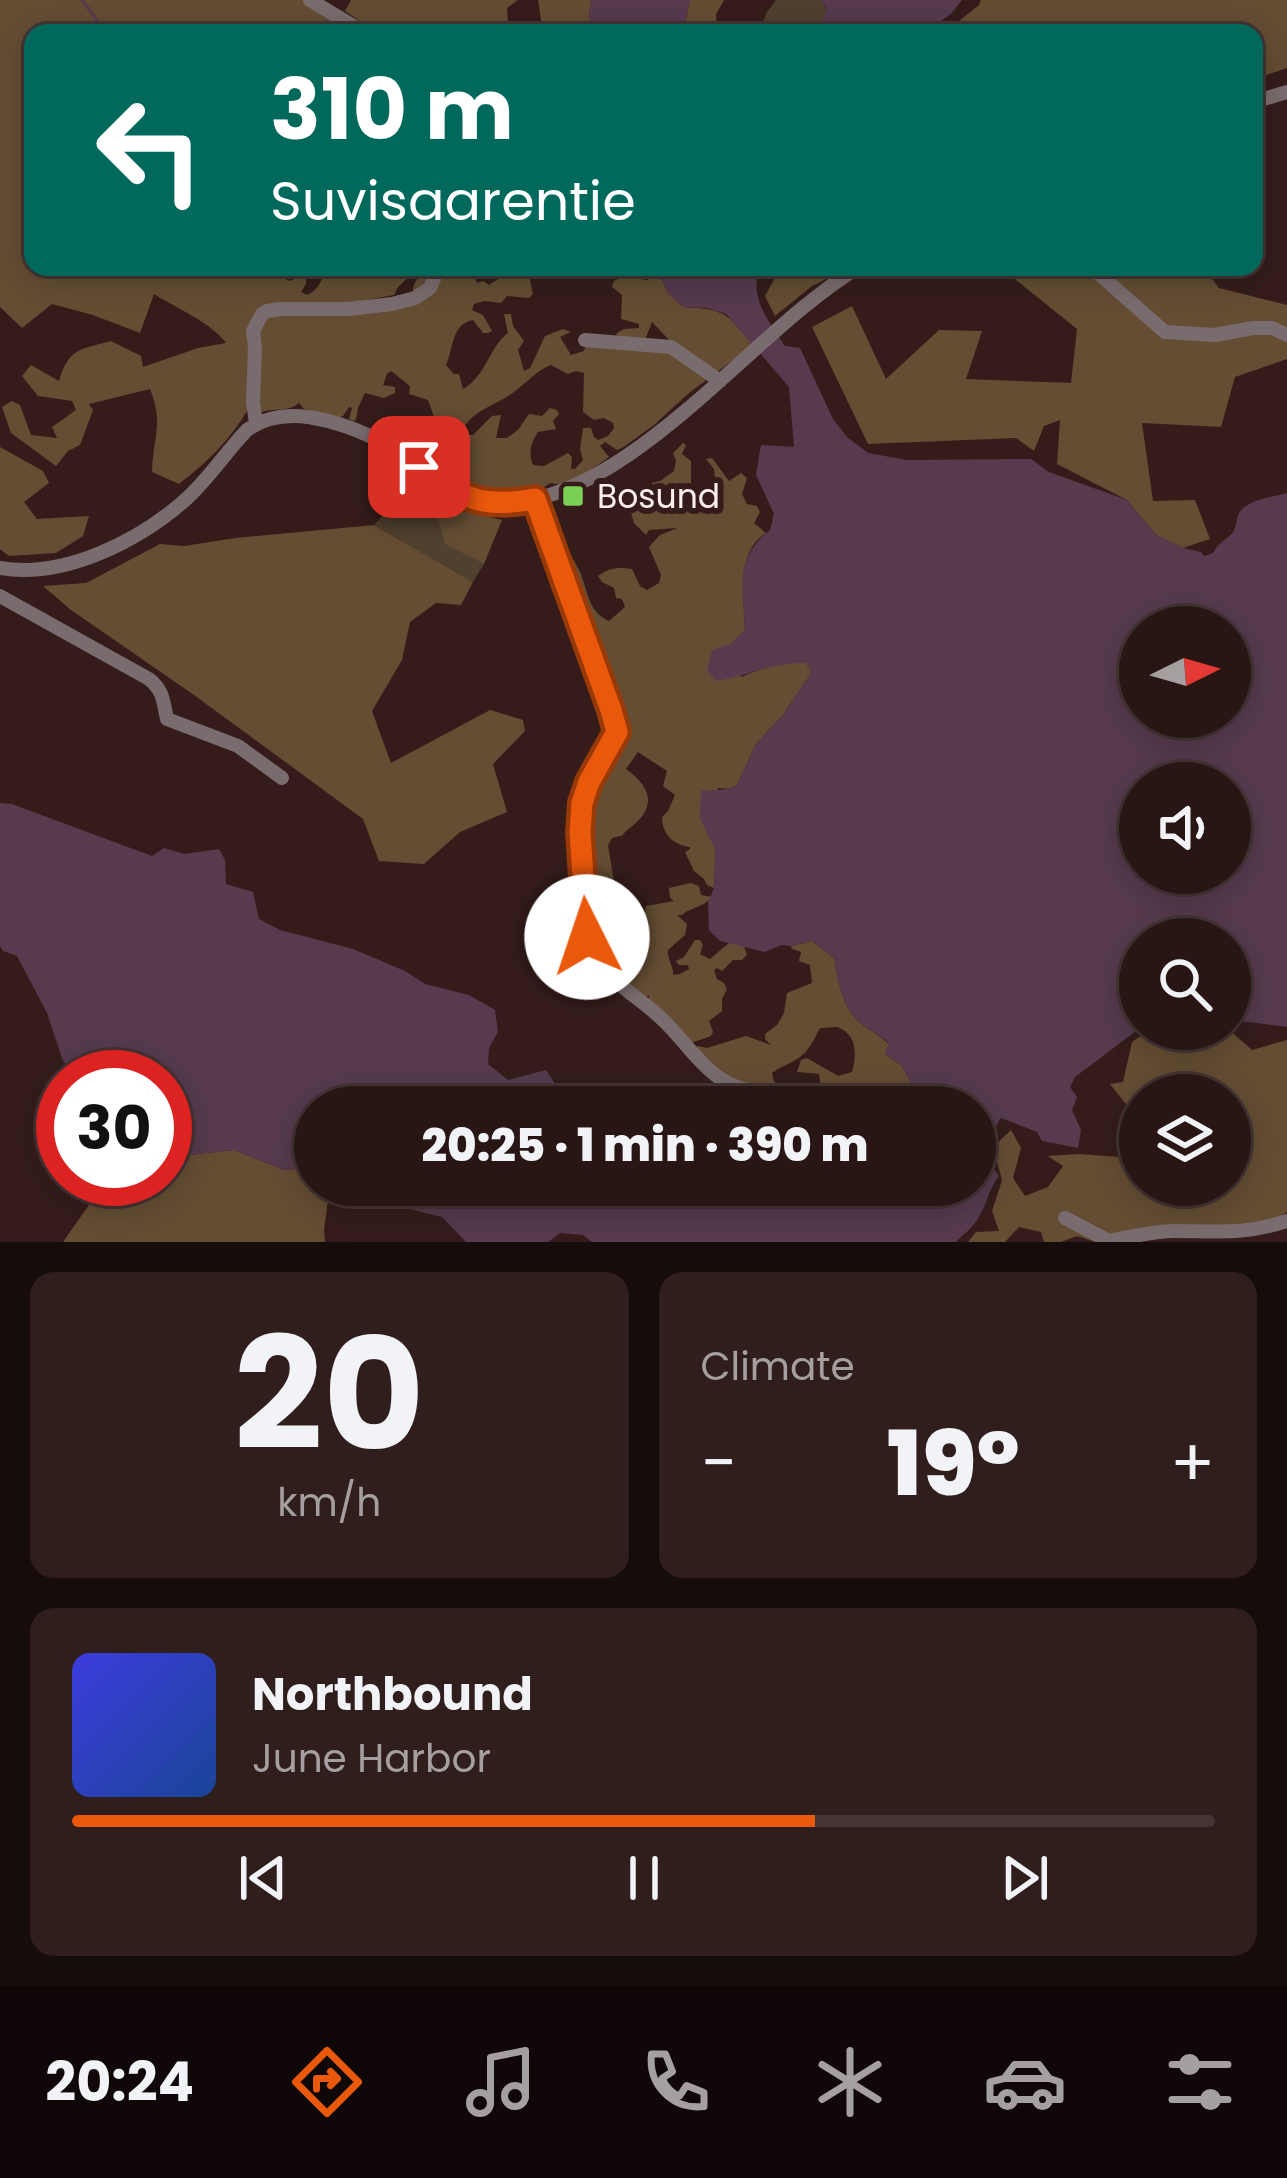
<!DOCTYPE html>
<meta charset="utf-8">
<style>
:root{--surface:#281514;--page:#301e1d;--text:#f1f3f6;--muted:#a59fa0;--line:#443434;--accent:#ea580c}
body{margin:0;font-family:Poppins,sans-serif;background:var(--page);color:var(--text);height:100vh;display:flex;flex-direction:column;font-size:45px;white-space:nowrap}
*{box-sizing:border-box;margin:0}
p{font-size:39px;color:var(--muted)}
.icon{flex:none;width:66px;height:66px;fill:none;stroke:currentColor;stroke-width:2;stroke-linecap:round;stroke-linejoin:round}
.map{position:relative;height:1242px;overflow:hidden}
.details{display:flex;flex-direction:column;gap:30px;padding:30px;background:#160c0b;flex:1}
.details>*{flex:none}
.banner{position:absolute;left:24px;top:24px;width:1239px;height:252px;border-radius:24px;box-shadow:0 6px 30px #0003,0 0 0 3px var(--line);background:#00695c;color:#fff;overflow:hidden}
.needle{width:78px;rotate:85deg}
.fabs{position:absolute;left:1119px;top:606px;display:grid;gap:24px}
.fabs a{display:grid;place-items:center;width:132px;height:132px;border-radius:50%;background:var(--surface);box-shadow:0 6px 30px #0003,0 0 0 3px var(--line);font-size:60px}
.speed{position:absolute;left:36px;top:1050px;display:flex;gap:24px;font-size:60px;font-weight:700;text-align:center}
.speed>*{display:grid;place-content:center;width:156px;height:156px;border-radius:50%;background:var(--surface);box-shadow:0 6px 30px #0003,0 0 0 3px var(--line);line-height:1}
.speed .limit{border:18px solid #d22;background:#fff;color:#111}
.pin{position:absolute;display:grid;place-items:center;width:102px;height:102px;color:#fff;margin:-51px;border-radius:24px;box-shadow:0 6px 18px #0006}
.me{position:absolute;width:132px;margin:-66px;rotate:356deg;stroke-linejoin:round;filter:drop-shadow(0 0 9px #0008)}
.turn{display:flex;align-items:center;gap:42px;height:252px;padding:0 48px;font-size:54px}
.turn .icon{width:156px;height:156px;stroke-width:2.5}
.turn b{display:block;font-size:84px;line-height:102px}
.big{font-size:90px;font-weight:800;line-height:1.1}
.details .widget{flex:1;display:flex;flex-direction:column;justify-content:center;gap:18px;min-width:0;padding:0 42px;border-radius:24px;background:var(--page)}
.details .dial{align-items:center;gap:0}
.dial b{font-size:156px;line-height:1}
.song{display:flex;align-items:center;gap:36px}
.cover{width:144px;height:144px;border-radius:18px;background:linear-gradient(135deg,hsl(240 70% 55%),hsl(220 70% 35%))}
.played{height:12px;border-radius:6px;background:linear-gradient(90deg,var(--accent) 65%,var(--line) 65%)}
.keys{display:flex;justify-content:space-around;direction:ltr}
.heat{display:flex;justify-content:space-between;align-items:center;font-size:66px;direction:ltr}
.details .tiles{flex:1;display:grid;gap:30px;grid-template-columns:1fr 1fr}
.widget:last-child{grid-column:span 2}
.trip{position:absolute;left:294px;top:1086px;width:702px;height:120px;border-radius:60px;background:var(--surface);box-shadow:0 6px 30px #0003,0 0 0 3px var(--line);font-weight:800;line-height:120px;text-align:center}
.tabs{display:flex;height:192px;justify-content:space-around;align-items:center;background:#100808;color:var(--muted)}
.tabs .icon{width:84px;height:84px}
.tabs .selected{color:var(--accent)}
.tabs b{font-size:54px;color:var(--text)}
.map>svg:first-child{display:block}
.green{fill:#50402e}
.forest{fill:#644d33;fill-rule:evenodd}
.water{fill:#573a4e;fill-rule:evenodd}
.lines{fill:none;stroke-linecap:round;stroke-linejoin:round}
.stream{stroke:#573a4e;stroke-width:3}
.minor{stroke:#796c6f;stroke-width:14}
.route-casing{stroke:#983908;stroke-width:30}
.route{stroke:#ea580c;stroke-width:21}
.poi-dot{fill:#7bd156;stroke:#351c1a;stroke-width:4.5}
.labels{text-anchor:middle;stroke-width:12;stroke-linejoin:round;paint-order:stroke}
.poi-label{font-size:33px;fill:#feefee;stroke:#351c1a;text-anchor:start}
</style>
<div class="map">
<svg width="1287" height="1242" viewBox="0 0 1287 1242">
<rect width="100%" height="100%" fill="#351c1a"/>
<path class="green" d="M776 0H821L839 33H758L767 12Z
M387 456 462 511 437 516 445 543 484 564 473 582 374 525 388 510 381 479Z"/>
<path class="forest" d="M0 0H304L359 33H33V267H282L284 278 289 281 301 277 306 279V284L301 292 307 295C319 290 323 278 326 267H419L398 287 394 295 343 304H277L260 310 255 317C264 316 273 312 283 311 327 308 372 316 413 296 412 284 416 278 427 271L475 279 477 283 483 281 489 285 516 267H534L530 280 533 294 529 298 507 296 501 303 484 301 474 304 472 310 483 315 492 331 489 333H483L473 320C451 324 454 348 446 365L454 374H459L463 389C487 375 489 347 508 333L504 314H511L513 326 524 341 518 350 524 371 530 368 545 336 563 329 571 332 560 337 571 355 584 351 586 343 666 350 672 343 652 322 645 340 616 338 617 333 624 329 639 328V324L621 319 622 295 612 287 614 281C631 273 631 278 647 280L654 276 662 280 668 293 683 307C725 309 727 313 753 345L689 393 654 425 622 448 617 450 605 442 600 446 609 457C592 468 571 489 550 483 489 527 440 469 390 439L391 433 404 438 415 427 431 424 434 417 428 400 409 394 410 386 391 371 387 374 383 385 395 387V393L384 398 365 393 358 408 356 420 353 421 349 419 352 408 349 407 343 416 338 418 304 409 299 403C289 412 275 408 262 412L255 405 250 406C230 440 210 460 179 484L152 472C153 436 164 424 150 389L89 404 93 410 80 445 68 451 56 466 11 433 2 407 12 401 20 405 31 435 57 438 52 427 76 410 72 401 38 396 22 376 31 365 59 381C68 349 80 349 111 341L141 356 143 367 198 348 226 343C212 323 176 308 154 294L140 333 93 315 52 304 22 328 0 307ZM551 365 568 374 576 371 584 373 583 412 594 420 604 418 613 423 614 428 608 436 598 440 594 437 591 428H583L580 449 583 460 575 469H571L572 457 568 453 544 466 533 465C528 453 531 442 538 432L556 429 553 421 559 414 557 410 550 408 542 416 529 414 518 430 507 438H496L501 415 492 416 473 435H469L464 428C472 411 496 405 511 394 525 385 535 371 551 365Z
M351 0H518L507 8 508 23 522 33H377L345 11Z
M538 0H591L589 16 594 33H532L543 32Z
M690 0H724L716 14 717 33H686L684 28Z
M981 0H1287V68L1254 79V33H944L979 5Z
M781 267H850L812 286 775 316 765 296Z
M1000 267H1203L1219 288 1287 305V359L1235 377 1221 427 1142 423 1153 501 1195 500 1210 539 1183 548 1156 535 1127 500 1057 464 1060 420 1044 426 1034 451 1016 438 868 444 812 327 852 306 886 379 939 330 982 331 966 379 1071 383 1077 329Z
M683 443 686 445 682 454 691 461V483L699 492 715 479 714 469 706 459 712 458 729 481 741 473 747 478 742 494 747 504 757 506 760 512 754 523 766 533C735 553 744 598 745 630L731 644 741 677C764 667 781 662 806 663L812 672 783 715 756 744 737 785 730 789 718 788 714 888 707 885 704 879 694 871 685 852 690 849V847C673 845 662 834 662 817L668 811 675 795 663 786 667 771 638 752 626 769C652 788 657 807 630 828 616 839 631 833 612 838L608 845 614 882 611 886 596 887 585 878 582 807 618 734 583 624 590 619 589 615H578L555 539 559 538C567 548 574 560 580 572 588 591 588 612 609 621L625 607 622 599 616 598 614 588 602 582 598 576C610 567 618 567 632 569L640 586 647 590 659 583 661 575 649 547 660 535 678 528 649 530 646 535 634 523 629 506 652 483 660 481 674 471 676 461 673 453Z
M0 447 43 471 49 483 24 502 37 519 89 516 83 536 56 553 9 556 0 549Z
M462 511 502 520 484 564 445 544 437 516Z
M374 525 473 582 461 605 436 603 410 622 402 660 372 711 391 763 490 710 523 720 525 731 493 764 507 812 460 832 424 864 379 861 363 819 194 695 71 610 43 586 86 583 160 544 184 546 235 538Z
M690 883 699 886 701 895 712 897C704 907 691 907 682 915H677L687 924 685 935 668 950C667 960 674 966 673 975L680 974 689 969 688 965H679L676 961 684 957 695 940H700L703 945 700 954 710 959 729 943 744 946 747 955 742 960H733L722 971 717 968 714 970 717 979 724 983 727 989 722 999V1011L709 1021 713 1032 711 1036 688 1044 648 1004 649 995 644 999 597 961 588 898 594 894 617 896V906L622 905 629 918 636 913 645 912 646 906 674 901 670 898 669 888Z
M812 941 834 958C838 978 841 1002 855 1018 863 1027 879 1034 889 1044L885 1054 902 1066 912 1085 896 1107H736L737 1100 728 1094 727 1087 693 1049 698 1046 707 1048 746 1036 771 1045 765 1039V1034L777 1025 784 1013 787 993 812 983 810 965 799 961 801 952 792 949 791 946ZM837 1027C857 1034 857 1054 852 1072L838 1076 807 1058 801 1060 797 1072 819 1074 821 1087 801 1090 774 1082 772 1073C781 1066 788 1065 797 1059 809 1052 814 1039 820 1028Z
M1151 1029H1184L1190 1037 1211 1038 1216 1029H1228L1252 1050 1287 1040V1212L1265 1225 1152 1234 1095 1242 1077 1236 1061 1242H1044L1041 1232 1019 1227 1005 1242H968L976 1232 999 1231 992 1211 1002 1180 993 1147 1011 1130 1021 1148 1013 1178 1025 1196 1048 1187 1063 1166 1048 1156 1079 1154 1119 1157 1137 1118 1110 1084 1123 1082 1132 1042ZM1140 1095H1230V1185H1140Z
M165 1140 189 1155 234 1150 284 1170 315 1167V1185H330L324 1230 325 1242H63L107 1179H165Z"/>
<path class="water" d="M591 0H690L684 28 686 33H594L589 16Z
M821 0H962L951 14 925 32 802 33 816 26 821 29 822 20 827 10Z
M652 267H761C747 295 769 322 785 346L800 348 833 419 847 437 868 453 907 460 1031 459 1049 472 1127 500 1156 535 1183 548 1201 552 1204 556 1213 553C1219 541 1227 540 1233 532 1237 526 1236 518 1239 513 1248 499 1273 497 1287 493V1027L1240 1021 1230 1013V939H1140V1028L1075 1077 1070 1087 1077 1097 1072 1110 1081 1130 1078 1148 1042 1141 1037 1132 1001 1118 988 1139 984 1156 999 1176C988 1190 987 1205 977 1220 972 1228 963 1235 956 1242H592L583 1235 560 1233 548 1242H466L442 1217 397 1206 379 1185H694C700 1200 710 1202 724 1207L731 1188 742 1185H908L913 1195 933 1191 938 1185H975V1107H896L911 1084 902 1066 885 1054 889 1043C879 1034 864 1028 855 1018 841 1002 838 978 834 958L812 941 791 946 781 945 765 952 720 941 709 930 708 902 714 888 715 849 700 819 701 791 730 789 737 785 756 744 783 715 812 672 806 663C773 662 748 676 717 681L707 671 712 650 731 644 745 630C743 588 734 558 770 530L774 514 756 475 761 445 794 447 789 387 726 314 707 308 683 307 668 293 662 280 654 276ZM1140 627H1230V717H1140ZM1140 783H1230V873H1140Z
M0 803 12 804 152 856 164 848 184 854 219 849 225 860 226 884 253 892 259 919 280 930 353 949 405 971 425 984 469 995 495 1010 498 1032 489 1048 488 1064 508 1080 546 1070 565 1099 578 1107H315V1167L284 1170 234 1150 189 1155 165 1140V1077H77L63 1061 47 1013 17 956 3 951 0 946Z"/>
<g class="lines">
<path class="stream" d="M82 0 100 24 116 33"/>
<path class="minor" d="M310 0 365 33
M1254 102 1287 92
M1091 267 1165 332 1215 335 1253 328H1272L1287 335
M585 340 671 347 720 381
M256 423 253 402 255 348 253 331 262 314 267 311 280 309H348L392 304 415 298 430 288 439 267
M535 499 611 710 617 732C607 754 589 774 583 798 576 826 580 940 598 962 617 987 646 1002 667 1024 699 1057 712 1087 762 1093
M0 568C63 579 137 542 184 501 207 481 225 453 247 430 265 417 286 414 308 417 334 421 362 431 385 444 423 467 459 507 506 504 637 494 751 332 859 267
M0 596 149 679C164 691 163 702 167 719L238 746 282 778
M1065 1218 1109 1241C1131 1237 1152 1231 1174 1231 1217 1231 1245 1235 1287 1221"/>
</g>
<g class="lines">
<g class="route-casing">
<path id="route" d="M419 467C464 498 479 509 535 499L611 710 617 732 589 782 582 803 580 832 587 937"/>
</g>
<use href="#route" class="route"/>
</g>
<rect class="poi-dot" x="561" y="484" width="24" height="24" rx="6"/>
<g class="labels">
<g class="poi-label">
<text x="597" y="508">Bosund</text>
</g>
</g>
</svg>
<div class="fabs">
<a><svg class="needle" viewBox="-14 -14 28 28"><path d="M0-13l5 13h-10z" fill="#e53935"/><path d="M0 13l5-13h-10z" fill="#a59fa0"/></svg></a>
<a><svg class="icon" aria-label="sound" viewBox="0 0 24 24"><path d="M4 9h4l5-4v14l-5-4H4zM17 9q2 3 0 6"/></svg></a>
<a><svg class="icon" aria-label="search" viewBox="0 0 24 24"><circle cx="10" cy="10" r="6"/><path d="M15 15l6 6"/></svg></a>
<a><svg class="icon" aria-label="layers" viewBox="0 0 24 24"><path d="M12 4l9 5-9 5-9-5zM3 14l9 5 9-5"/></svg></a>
</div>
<div class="speed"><div class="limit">30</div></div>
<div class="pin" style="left:419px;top:467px;background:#d93025"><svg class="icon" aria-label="arrive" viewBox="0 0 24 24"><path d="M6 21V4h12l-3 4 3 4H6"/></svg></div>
<svg class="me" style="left:587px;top:937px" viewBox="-20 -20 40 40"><circle r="19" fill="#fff"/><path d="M0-13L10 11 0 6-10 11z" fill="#ea580c"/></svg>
<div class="trip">20:25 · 1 min · 390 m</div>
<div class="banner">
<div class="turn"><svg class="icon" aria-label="left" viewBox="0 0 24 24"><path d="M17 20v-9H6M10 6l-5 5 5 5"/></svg><div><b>310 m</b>Suvisaarentie</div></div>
</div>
</div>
<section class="details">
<div class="tiles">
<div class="widget dial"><b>20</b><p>km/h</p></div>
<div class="widget"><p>Climate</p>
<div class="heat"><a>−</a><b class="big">19°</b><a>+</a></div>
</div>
<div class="widget">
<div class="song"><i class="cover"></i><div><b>Northbound</b><p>June Harbor</p></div></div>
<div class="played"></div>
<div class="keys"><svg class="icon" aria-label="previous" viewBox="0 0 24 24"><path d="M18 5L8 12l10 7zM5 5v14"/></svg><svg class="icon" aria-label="pause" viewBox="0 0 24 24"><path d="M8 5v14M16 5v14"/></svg><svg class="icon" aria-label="next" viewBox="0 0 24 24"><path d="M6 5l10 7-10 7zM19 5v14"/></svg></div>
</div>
</div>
</section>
<nav class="tabs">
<b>20:24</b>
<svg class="icon selected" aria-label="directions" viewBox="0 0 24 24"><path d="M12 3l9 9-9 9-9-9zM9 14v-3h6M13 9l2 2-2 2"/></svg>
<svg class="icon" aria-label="music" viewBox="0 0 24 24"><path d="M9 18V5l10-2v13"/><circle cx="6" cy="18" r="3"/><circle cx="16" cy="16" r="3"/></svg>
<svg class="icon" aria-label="phone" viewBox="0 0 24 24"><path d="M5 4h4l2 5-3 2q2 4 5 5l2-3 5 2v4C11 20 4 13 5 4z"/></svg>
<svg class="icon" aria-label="climate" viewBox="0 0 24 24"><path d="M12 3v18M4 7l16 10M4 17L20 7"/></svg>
<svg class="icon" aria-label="car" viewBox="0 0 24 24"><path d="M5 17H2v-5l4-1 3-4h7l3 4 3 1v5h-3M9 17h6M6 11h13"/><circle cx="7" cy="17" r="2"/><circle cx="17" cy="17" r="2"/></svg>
<svg class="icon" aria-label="filters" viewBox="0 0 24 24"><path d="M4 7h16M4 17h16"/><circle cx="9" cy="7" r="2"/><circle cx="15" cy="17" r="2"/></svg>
</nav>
